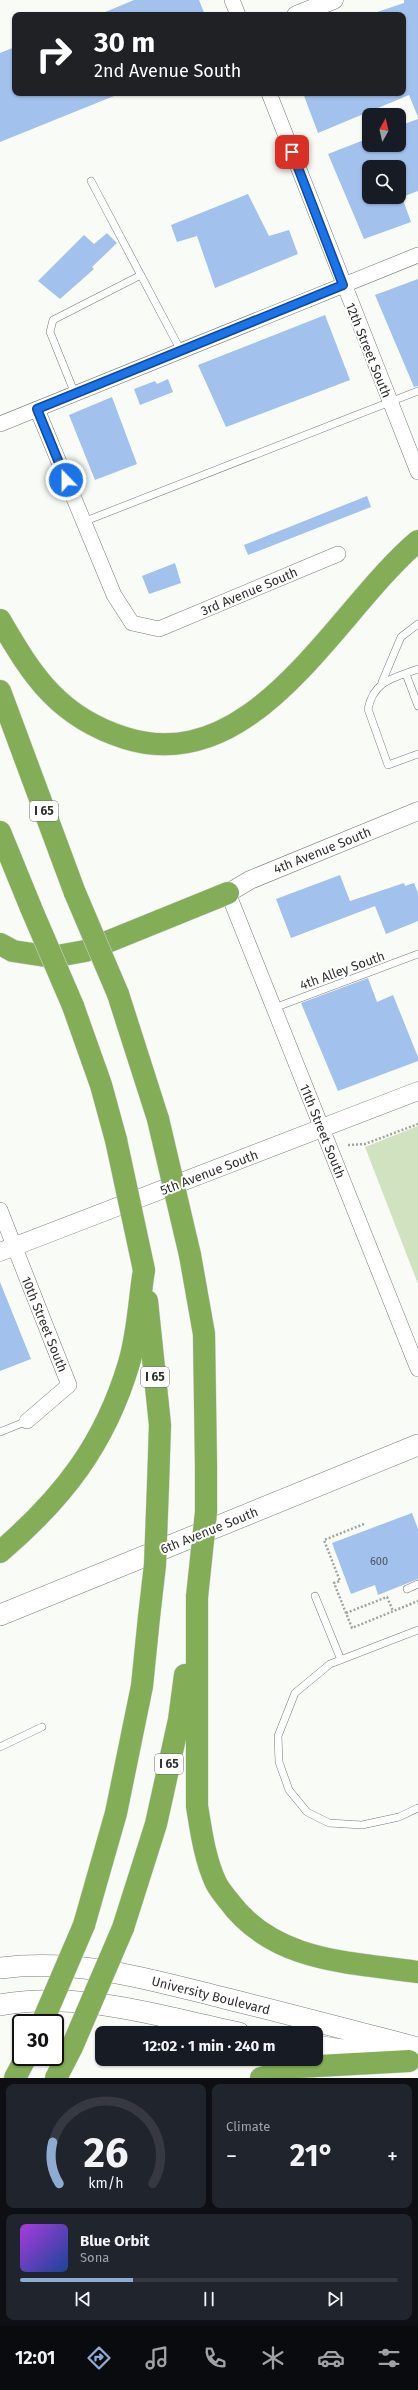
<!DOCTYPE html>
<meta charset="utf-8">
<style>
:root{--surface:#171b24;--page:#20242c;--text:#f1f3f6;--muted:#9ea1a6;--line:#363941;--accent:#8eacd2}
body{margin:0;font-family:"Fira Sans",sans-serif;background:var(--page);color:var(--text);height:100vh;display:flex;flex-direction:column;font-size:15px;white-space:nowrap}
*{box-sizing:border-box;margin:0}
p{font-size:13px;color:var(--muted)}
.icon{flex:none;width:22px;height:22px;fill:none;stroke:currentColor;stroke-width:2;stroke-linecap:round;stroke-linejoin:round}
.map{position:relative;height:2078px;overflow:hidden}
.drawer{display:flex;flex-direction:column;gap:6px;padding:6px;background:#0d0f14;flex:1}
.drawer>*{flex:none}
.top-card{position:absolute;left:12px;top:12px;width:394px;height:84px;border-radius:8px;box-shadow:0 1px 3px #0004;background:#202124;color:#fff;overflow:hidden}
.needle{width:26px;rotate:8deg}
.fabs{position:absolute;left:362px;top:108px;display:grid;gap:8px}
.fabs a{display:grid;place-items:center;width:44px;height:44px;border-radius:8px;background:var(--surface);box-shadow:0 1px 3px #0004;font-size:20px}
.speed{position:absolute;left:12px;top:2014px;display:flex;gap:8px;font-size:20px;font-weight:700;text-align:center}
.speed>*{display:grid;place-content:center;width:52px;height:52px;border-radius:50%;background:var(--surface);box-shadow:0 1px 3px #0004;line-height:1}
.speed .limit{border:2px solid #111;border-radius:6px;background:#fff;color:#111}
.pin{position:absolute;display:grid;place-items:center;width:34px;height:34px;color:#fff;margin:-17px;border-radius:8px;box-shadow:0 2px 6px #0006}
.me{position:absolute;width:44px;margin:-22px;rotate:338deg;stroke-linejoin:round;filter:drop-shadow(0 0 3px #0008)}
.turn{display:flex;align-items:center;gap:14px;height:84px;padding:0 16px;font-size:18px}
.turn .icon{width:52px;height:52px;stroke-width:2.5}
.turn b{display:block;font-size:28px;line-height:34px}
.big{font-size:30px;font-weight:700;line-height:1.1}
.drawer .card{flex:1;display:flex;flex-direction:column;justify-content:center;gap:6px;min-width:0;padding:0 14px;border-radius:8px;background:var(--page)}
.drawer .dial{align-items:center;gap:0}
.dial svg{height:104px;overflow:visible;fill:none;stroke:var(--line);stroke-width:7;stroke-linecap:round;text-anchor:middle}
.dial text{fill:var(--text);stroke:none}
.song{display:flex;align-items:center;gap:12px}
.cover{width:48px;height:48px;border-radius:6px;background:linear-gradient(135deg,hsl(280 70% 55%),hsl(220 70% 35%))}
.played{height:4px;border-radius:2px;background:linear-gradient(90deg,var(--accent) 30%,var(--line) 30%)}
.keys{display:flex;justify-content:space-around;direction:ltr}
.heat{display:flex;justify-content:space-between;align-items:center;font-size:22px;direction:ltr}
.drawer .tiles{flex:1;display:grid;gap:6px;grid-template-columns:1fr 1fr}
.card:last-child{grid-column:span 2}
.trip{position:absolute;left:95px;top:2026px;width:228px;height:40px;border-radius:8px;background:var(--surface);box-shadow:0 1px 3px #0004;font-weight:700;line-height:40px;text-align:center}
.tab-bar{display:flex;height:64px;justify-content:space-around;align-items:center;background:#090b0e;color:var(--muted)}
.tab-bar .icon{width:28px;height:28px}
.tab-bar .on{color:var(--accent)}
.tab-bar b{font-size:18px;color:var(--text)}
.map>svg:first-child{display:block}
.green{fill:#d1e2c1}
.building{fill:#a2c1ec;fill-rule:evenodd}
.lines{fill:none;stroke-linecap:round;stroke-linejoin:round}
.service-casing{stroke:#797c77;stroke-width:8}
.minor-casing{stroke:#797c77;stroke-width:16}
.tertiary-casing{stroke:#797c77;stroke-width:19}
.secondary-casing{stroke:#797c77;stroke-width:22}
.motorway-casing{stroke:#d6d6d5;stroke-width:23}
.path{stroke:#a2a4a0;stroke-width:2.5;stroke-dasharray:2 2;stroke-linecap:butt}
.service{stroke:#fff;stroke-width:7}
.minor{stroke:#fff;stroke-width:15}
.tertiary{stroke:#fff;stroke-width:18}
.secondary{stroke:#fff;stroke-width:21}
.motorway{stroke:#83ad57;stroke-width:22}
.motorway-bridge-casing{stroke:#d6d6d5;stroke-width:23;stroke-linecap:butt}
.motorway-bridge{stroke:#83ad57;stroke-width:22}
.route-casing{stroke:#114b97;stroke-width:10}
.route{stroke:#1a73e8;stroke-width:7}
.labels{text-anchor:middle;stroke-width:4;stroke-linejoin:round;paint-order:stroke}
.number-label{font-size:11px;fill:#4c555e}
.shield{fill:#fff;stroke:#6e6f6d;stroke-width:1}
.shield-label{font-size:12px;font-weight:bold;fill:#30312f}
.street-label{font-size:13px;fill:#30312f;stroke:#fff}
</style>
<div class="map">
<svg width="418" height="2078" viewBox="0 0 418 2078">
<rect width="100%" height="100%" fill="#f9fcf6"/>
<path class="green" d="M418 1126V1284L365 1147Z"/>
<path class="building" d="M134 0H199L205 15H98Z
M404 0H418V117L409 95 318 133 303 93H403V15H375L374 13 404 3Z
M15 47V93L119 94 0 142V53Z
M418 119V191L402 197 411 222 364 239 328 154 369 138V145H399V126ZM369 167H399V197H369Z
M248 194 269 236 289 230 298 254 215 288 197 236 177 242 171 225Z
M107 233 117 243 92 267 94 269 60 299 38 281 84 235 94 244Z
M418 279V386L414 387 375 295Z
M325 315 350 380 226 427 198 365Z
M168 379 173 392 140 405 134 389 155 381 157 384Z
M112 397 137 464 95 480 69 415Z
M367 496 371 507 248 555 244 545Z
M175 563 181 583 149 594 142 576Z
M340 875 350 901 404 883 405 886 414 883 418 893V921L386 934 375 906 291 938 276 899Z
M368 978 377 1002 393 995 418 1057V1061L338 1091 301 1003Z
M0 1282 31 1359 0 1371Z
M412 1513 418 1529V1579L378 1595 375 1585 351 1594 332 1543Z"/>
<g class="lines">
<g class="service-casing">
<path id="service" d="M91 181 181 351
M75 394 50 332 53 320 141 275
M83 522 418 391
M418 669C394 678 374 680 368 709L388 765 418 754
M406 674 418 706
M382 682 401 637 418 624
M274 1008 418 954
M0 1432 27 1421
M407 1589 418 1584
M315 1596 341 1660
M418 1630 330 1664 295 1693 278 1736 279 1762 289 1790 307 1812 329 1823 362 1825 399 1817 418 1808
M0 1747 42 1727"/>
</g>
<g class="minor-casing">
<path id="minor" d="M232 0 238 15
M269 93 418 472
M37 409 114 595 132 623 159 629 338 554
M0 424 418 255
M228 893 418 1369
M0 1210 69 1385 27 1421"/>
</g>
<g class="tertiary-casing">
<path id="tertiary" d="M296 15 334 0
M228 893 250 880 418 811
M0 1252 418 1091"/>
</g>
<g class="secondary-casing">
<path id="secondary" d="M0 1615 418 1445
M0 1968C79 1958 148 1979 224 1998 289 2014 353 2031 418 2048
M0 2005C81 1990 161 2017 239 2033
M316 2046 388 2057"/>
</g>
<g class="motorway-casing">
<path id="motorway" d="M0 620C33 677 59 717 125 738 255 779 335 611 418 541
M0 691 75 893
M0 832 31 908
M0 944 13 951 52 957 85 951 228 893
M118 994 158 1119
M73 1006 101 1085 116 1140
M190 1255 204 1334 206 1466
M147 1301 160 1425 158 1485
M0 1552C63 1498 105 1444 129 1363 138 1334 139 1300 144 1270
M197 1597V1806C201 1831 205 1860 216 1883 219 1889 224 1895 228 1900 273 1962 348 1962 418 1972
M84 1925 116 1813 142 1686 149 1617
M123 1928 156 1824 179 1720 185 1675
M15 2078 26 2057
M56 2078 72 2047
M261 2078 299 2067 409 2061"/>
</g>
<path class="path" d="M348 1145 365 1144 418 1124
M364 1524 324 1540 340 1581 334 1583 352 1628 418 1601
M346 1613 387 1597 393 1611"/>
<use href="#service" class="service"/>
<use href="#minor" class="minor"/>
<use href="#tertiary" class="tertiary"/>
<use href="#secondary" class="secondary"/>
<use href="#motorway" class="motorway"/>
<g class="motorway-bridge-casing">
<path id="motorway-bridge" d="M75 893 118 994
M31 908 73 1006
M158 1119 190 1255
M116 1140 144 1270
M197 1597 206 1512V1466
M149 1617 155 1565 158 1485
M42 2023 84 1925
M72 2047 123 1928"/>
</g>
<use href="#motorway-bridge" class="motorway-bridge"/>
</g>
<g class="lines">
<g class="route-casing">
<path id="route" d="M66 480 37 409 343 285 292 152"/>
</g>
<use href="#route" class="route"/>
</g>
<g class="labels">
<g class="number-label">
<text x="379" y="1565">600</text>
</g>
<g class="shield">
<rect x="30" y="801" width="28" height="20" rx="3"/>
<rect x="141" y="1367" width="28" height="20" rx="3"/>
<rect x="155" y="1754" width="28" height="20" rx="3"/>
</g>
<g class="shield-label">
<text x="44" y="815">I 65</text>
<text x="155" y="1381">I 65</text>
<text x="169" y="1768">I 65</text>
</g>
<g class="street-label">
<text transform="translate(369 350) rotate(68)" y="5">12th Street South</text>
<text transform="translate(249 591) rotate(-23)" y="5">3rd Avenue South</text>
<text transform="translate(322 850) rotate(-22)" y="5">4th Avenue South</text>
<text transform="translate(342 970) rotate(-20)" y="5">4th Alley South</text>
<text transform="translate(323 1131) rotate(68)" y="5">11th Street South</text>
<text transform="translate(209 1172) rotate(-21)" y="5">5th Avenue South</text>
<text transform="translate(45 1324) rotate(68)" y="5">10th Street South</text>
<text transform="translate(209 1530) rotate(-22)" y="5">6th Avenue South</text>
<text transform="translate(211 1995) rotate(14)" y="5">University Boulevard</text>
</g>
</g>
</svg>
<div class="fabs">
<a><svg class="needle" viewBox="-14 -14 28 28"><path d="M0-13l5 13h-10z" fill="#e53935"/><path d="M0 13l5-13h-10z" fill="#9ea1a6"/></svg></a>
<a><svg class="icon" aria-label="search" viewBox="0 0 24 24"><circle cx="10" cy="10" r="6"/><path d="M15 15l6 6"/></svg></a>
</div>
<div class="speed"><div class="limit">30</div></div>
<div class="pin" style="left:292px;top:152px;background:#d93025"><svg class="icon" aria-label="arrive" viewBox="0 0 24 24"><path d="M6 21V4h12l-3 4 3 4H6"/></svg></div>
<svg class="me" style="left:66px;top:480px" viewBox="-20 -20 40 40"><circle r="17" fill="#1a73e8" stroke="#fff" stroke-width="3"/><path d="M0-11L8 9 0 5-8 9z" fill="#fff"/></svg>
<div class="trip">12:02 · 1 min · 240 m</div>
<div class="top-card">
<div class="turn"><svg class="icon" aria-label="right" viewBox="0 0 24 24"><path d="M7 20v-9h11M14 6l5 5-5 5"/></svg><div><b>30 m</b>2nd Avenue South</div></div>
</div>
</div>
<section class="drawer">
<div class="tiles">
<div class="card dial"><svg viewBox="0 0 100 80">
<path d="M14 69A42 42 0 1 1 86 69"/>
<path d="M14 69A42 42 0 0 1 9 37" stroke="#8eacd2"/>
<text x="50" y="56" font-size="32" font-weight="700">26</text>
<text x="50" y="72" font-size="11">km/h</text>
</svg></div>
<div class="card"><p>Climate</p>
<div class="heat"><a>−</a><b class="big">21°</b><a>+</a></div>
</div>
<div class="card">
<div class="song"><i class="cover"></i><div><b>Blue Orbit</b><p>Sona</p></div></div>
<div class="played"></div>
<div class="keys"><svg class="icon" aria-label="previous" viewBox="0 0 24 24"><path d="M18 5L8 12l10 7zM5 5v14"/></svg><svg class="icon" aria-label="pause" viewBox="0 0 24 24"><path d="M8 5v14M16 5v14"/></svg><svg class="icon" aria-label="next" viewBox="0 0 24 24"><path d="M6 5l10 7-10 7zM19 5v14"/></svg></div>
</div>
</div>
</section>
<nav class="tab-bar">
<b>12:01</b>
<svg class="icon on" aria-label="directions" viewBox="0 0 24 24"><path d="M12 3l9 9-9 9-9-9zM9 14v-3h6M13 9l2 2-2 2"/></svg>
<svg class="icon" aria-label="music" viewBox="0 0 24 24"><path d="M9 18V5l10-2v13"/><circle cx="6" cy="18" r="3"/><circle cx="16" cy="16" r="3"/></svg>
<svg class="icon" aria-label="phone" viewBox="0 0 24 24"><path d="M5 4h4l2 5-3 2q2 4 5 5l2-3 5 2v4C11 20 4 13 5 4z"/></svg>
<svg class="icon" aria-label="climate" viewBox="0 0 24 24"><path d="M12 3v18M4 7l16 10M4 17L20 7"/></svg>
<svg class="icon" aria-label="car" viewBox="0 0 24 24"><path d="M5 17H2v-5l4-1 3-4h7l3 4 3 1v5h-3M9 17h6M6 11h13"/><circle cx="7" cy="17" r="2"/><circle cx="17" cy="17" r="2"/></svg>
<svg class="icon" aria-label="filters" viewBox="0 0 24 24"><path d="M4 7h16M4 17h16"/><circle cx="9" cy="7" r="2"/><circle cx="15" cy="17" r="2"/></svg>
</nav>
